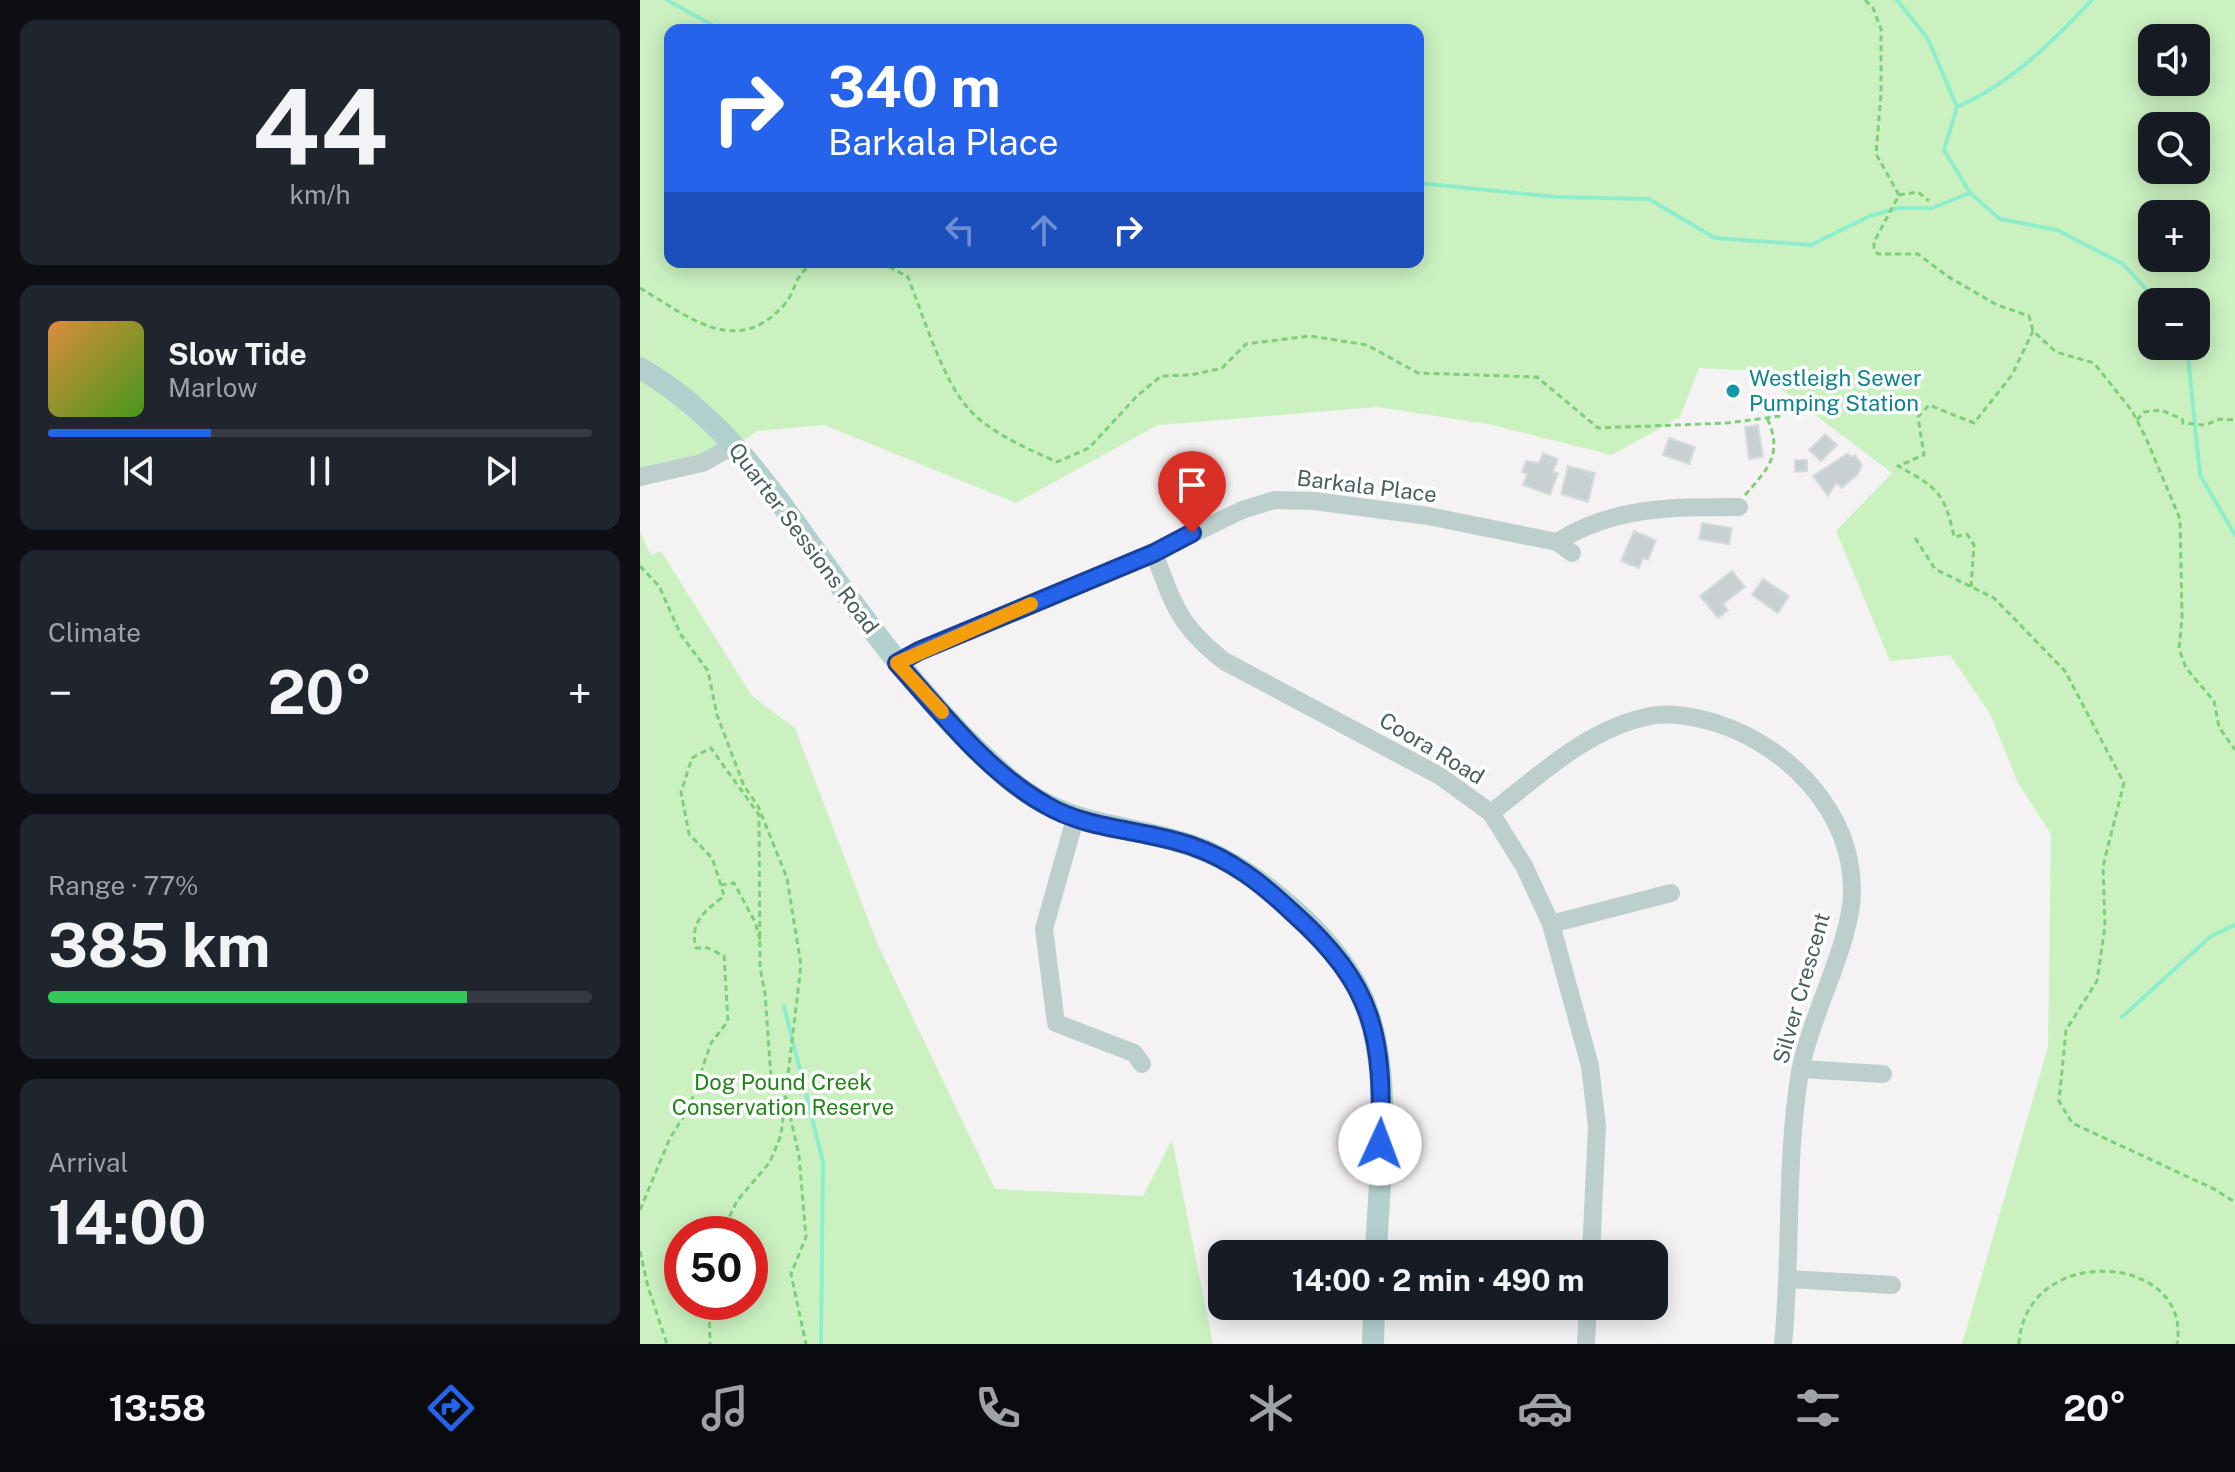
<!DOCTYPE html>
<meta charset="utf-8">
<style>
:root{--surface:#171b24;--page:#20242c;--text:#f1f3f6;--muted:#9ea1a6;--line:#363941;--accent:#2563eb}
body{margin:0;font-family:"Public Sans",sans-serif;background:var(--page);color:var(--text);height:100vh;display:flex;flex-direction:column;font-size:30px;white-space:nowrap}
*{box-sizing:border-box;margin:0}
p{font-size:26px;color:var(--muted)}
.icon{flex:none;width:44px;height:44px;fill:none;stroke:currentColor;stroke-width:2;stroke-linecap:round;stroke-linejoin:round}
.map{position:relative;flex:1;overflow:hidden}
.details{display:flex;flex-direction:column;gap:20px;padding:20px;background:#0d0f14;width:640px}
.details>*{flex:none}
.guide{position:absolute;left:24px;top:24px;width:760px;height:244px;border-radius:16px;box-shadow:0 4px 20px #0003;background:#2563eb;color:#fff;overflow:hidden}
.buttons{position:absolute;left:1498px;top:24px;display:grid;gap:16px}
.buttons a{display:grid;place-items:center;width:72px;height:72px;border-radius:16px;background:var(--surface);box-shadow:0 4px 20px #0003;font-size:40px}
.speed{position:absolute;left:24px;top:1216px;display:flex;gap:16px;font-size:40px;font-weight:700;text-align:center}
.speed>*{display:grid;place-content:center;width:104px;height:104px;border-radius:50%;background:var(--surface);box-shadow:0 4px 20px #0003;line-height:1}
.speed .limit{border:12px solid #d22;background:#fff;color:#111}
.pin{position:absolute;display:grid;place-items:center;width:68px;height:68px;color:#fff;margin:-82px -34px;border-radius:50% 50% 50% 0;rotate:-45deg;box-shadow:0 0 8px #0007}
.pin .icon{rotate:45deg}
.me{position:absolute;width:88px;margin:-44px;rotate:2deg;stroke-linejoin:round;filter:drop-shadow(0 0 6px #0008)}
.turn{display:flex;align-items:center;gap:28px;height:168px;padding:0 32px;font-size:36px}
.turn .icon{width:104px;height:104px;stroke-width:2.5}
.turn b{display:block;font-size:56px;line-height:68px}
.lanes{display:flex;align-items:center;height:76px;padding:0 32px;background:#0003;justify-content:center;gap:40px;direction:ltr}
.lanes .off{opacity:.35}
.big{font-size:60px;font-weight:700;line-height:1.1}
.details .card{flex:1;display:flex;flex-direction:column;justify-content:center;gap:12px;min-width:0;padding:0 28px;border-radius:16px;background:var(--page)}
.details .dial{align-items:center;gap:0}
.dial b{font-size:104px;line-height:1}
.song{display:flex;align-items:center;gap:24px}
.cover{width:96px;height:96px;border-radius:12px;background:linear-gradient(135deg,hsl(30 70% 55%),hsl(100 70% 35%))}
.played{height:8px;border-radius:4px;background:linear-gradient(90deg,var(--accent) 30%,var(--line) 30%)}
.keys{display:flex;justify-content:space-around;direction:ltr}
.heat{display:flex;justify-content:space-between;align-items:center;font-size:44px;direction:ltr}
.charge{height:12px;border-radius:6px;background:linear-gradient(90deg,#34c759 77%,var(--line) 0)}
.trip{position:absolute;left:568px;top:1240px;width:460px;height:80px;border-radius:16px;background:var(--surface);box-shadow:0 4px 20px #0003;font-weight:700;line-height:80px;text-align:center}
.tab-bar{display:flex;height:128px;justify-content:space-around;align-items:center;background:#090b0e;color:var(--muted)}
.tab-bar .icon{width:56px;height:56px}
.tab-bar .active{color:var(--accent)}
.tab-bar b{font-size:36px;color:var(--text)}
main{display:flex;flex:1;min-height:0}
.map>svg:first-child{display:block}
.green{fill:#cbf1c1;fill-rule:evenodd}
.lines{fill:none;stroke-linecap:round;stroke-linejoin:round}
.stream{stroke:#8eeecb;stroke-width:4}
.building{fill:#c9d0d1;stroke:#d6dcdd;stroke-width:2}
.path{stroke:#7ed078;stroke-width:3;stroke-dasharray:6 4;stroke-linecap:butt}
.minor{stroke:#bdcfcd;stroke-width:18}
.major{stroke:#b2d1ce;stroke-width:22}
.route-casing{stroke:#184099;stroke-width:20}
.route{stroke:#2563eb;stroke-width:14}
.slow{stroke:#f59e0b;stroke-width:14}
.culture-dot{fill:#0f9aa8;stroke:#fff;stroke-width:3}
.labels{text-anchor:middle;stroke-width:7;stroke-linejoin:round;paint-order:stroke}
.culture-label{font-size:22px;fill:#0d838f;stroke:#fff;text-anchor:start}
.street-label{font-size:22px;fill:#49605e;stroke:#fff}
.park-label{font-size:22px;fill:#1f8516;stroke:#fff}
</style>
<main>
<section class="details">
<div class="card dial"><b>44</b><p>km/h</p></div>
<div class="card">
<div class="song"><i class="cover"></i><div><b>Slow Tide</b><p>Marlow</p></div></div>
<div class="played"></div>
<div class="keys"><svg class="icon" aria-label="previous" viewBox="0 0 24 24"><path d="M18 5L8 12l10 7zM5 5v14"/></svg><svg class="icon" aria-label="pause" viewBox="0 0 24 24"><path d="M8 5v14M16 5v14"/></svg><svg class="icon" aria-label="next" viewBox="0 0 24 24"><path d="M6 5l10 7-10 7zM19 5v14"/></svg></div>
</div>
<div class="card"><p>Climate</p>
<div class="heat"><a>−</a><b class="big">20°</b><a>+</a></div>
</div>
<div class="card"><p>Range · 77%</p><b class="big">385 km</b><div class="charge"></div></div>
<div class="card"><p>Arrival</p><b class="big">14:00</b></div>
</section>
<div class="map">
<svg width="1595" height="1344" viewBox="0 0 1595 1344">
<rect width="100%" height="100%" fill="#f4f2f3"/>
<path class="green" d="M0 0H1595V1344H1322L1408 1047 1411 834 1378 783 1350 714 1310 655 1250 661 1196 531 1252 473 1117 371 1059 368 1040 417 972 455 848 424 737 407 518 425 376 503 184 425 117 431 103 441 93 456 0 487ZM30 30H778V262H30ZM1512 38H1556V82H1512ZM1512 126H1556V170H1512ZM1512 214H1556V258H1512ZM1512 302H1556V346H1512Z
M0 532 11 555 21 551 112 696 155 728 238 945 355 1189 503 1196 532 1140 573 1344H0ZM42 1234H110V1302H42Z"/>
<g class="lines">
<path class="stream" d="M27 0 81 30
M1257 0 1288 39 1317 107
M1452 0C1411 43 1372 83 1317 107L1304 150 1330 193 1360 219 1417 230 1483 264 1518 302
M778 183 916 197 1009 199 1075 238 1171 245 1230 216 1258 208H1292L1330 193
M1547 346 1560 475 1595 535
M144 1006 183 1162 181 1344
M1482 1017 1571 936 1595 925"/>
</g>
<path class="building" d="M1118 425 1123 457 1109 459 1105 427Z
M1185 434 1197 445 1181 461 1169 450Z
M1029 438 1055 447 1049 464 1023 455Z
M903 453 918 459 913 472 918 473 910 495 883 485 887 474 882 472 886 461 899 463Z
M1208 453 1211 457 1215 455 1222 465 1217 475 1202 488 1196 483 1188 496 1173 476Z
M1155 460H1167V471L1155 472Z
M928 466 955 473 948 502 921 494Z
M1062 523 1092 528 1089 544 1059 539Z
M994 531 1016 540 1008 560 1003 558 999 568 981 561Z
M1092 571 1105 587 1083 604 1088 610 1078 618 1060 596Z
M1123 579 1149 596 1138 613 1112 595Z"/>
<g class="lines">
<path class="path" d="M1225 0 1233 8 1241 29V94L1236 154 1259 195 1234 242V250L1238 254H1278L1307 276 1357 305 1389 316 1393 331 1416 352 1454 363 1492 411 1506 438 1540 519 1542 617 1539 649 1546 668 1574 701 1579 727 1595 750
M1259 195 1278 192 1289 201
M240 262 268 277C282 313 303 380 327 407 348 432 388 449 417 462L449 448 497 396 521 376 551 375 582 368 606 344 670 336 727 345 778 373 897 377 958 428 1087 423 1141 416
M0 288C48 316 96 359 144 305 159 287 152 274 177 262
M1497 420 1504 412 1521 410 1542 419 1543 423 1565 425 1580 419 1595 420
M1105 495C1127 470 1144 454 1127 418
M1275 538 1295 569 1354 598 1425 671 1484 783 1463 866 1465 926 1457 981 1426 1030 1419 1101 1432 1123 1574 1189 1595 1202
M0 566 19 586 41 635 68 671 77 715 104 786 118 806 147 878 161 965 141 1135 130 1162 97 1201 81 1234
M1331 587 1334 545 1327 534 1314 537C1305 492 1296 487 1258 466L1284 455 1278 417 1289 405 1334 423 1372 375 1393 331
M81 885 72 858 49 834 41 792 52 758 71 748 119 815 120 968 125 993 131 1078 147 1099
M148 1106 159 1156 166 1237 151 1274 166 1344
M0 1210 30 1138 49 1108 71 1043 88 1021 84 956 68 948H56C49 922 65 911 84 896L81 885 94 883 115 922 120 940
M0 1251 8 1287 27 1344
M69 1302 70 1344
M1379 1344C1385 1241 1553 1253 1537 1344"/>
<path class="minor" d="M0 477 62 463 95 445
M917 542C974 506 1033 507 1099 507
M514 553C534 605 538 625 584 661L800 776 851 813 884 866 911 924 950 1066 957 1126 951 1254
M257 663 279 651 514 553 602 510 634 500 674 501 788 516 917 542 932 553
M851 813C901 774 947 729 1010 716 1031 712 1056 717 1076 723 1148 746 1212 811 1212 891 1212 942 1170 1016 1160 1072 1145 1161 1152 1254 1143 1344
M435 819 404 929 416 1023 494 1053 502 1064
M911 924 1031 893
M1161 1069 1243 1074
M1149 1279 1252 1285
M946 1344 948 1306"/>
<path class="major" d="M0 368C90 420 141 505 201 587 251 656 305 724 370 780 428 829 483 823 550 845 608 864 680 925 712 978 758 1052 739 1169 736 1254
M733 1344 734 1306"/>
</g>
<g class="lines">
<g class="route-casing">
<path id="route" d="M552 533 514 553 279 651 257 663C302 713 347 772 406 805 450 831 505 829 552 846 592 860 621 883 652 912 735 986 744 1036 740 1144"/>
</g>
<use href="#route" class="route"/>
<path class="slow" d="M302 712 257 663 391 604"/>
</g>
<circle class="culture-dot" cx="1093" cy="391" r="8"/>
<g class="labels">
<g class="culture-label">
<text x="1109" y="386">Westleigh Sewer<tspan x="1109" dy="25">Pumping Station</tspan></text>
</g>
<g class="street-label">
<text transform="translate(727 486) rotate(7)" y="8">Barkala Place</text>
<text transform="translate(164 538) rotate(53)" y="8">Quarter Sessions Road</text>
<text transform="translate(792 748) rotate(31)" y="8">Coora Road</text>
<text transform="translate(1161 988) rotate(-74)" y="8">Silver Crescent</text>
</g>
<g class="park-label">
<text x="143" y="1090">Dog Pound Creek<tspan x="143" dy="25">Conservation Reserve</tspan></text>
</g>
</g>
</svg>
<div class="buttons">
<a><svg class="icon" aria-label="sound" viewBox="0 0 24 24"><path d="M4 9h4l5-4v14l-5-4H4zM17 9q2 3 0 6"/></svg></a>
<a><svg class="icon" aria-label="search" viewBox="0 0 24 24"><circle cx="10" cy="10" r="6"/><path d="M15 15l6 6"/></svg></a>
<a>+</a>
<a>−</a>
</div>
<div class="speed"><div class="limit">50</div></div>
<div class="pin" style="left:552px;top:533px;background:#d93025"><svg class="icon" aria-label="arrive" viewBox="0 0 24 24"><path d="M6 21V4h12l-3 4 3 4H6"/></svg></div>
<svg class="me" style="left:740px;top:1144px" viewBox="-20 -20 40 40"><circle r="19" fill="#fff"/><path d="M0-13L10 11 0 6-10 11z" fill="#2563eb"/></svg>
<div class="trip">14:00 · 2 min · 490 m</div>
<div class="guide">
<div class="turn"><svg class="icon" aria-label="right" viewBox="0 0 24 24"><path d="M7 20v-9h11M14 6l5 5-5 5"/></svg><div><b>340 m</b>Barkala Place</div></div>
<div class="lanes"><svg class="icon off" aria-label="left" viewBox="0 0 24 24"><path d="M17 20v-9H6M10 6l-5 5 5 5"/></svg><svg class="icon off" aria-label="ahead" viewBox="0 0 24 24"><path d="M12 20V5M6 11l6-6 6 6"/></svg><svg class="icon" aria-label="right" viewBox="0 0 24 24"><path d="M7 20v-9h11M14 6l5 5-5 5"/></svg></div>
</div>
</div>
</main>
<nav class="tab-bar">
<b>13:58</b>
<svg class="icon active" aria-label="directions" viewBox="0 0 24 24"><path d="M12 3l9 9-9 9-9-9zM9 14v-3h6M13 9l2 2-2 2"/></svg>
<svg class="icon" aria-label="music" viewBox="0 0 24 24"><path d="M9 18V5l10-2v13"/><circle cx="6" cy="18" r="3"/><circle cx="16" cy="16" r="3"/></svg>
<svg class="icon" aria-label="phone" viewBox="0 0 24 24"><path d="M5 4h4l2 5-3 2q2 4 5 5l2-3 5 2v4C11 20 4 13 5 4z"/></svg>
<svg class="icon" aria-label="climate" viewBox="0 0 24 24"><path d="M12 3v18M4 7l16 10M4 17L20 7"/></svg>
<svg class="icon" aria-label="car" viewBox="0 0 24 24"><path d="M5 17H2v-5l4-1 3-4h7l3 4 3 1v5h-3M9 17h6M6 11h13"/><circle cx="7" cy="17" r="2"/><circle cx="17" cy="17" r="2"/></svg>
<svg class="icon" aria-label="filters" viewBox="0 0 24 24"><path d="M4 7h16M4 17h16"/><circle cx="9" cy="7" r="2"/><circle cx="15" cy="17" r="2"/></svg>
<b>20°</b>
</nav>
